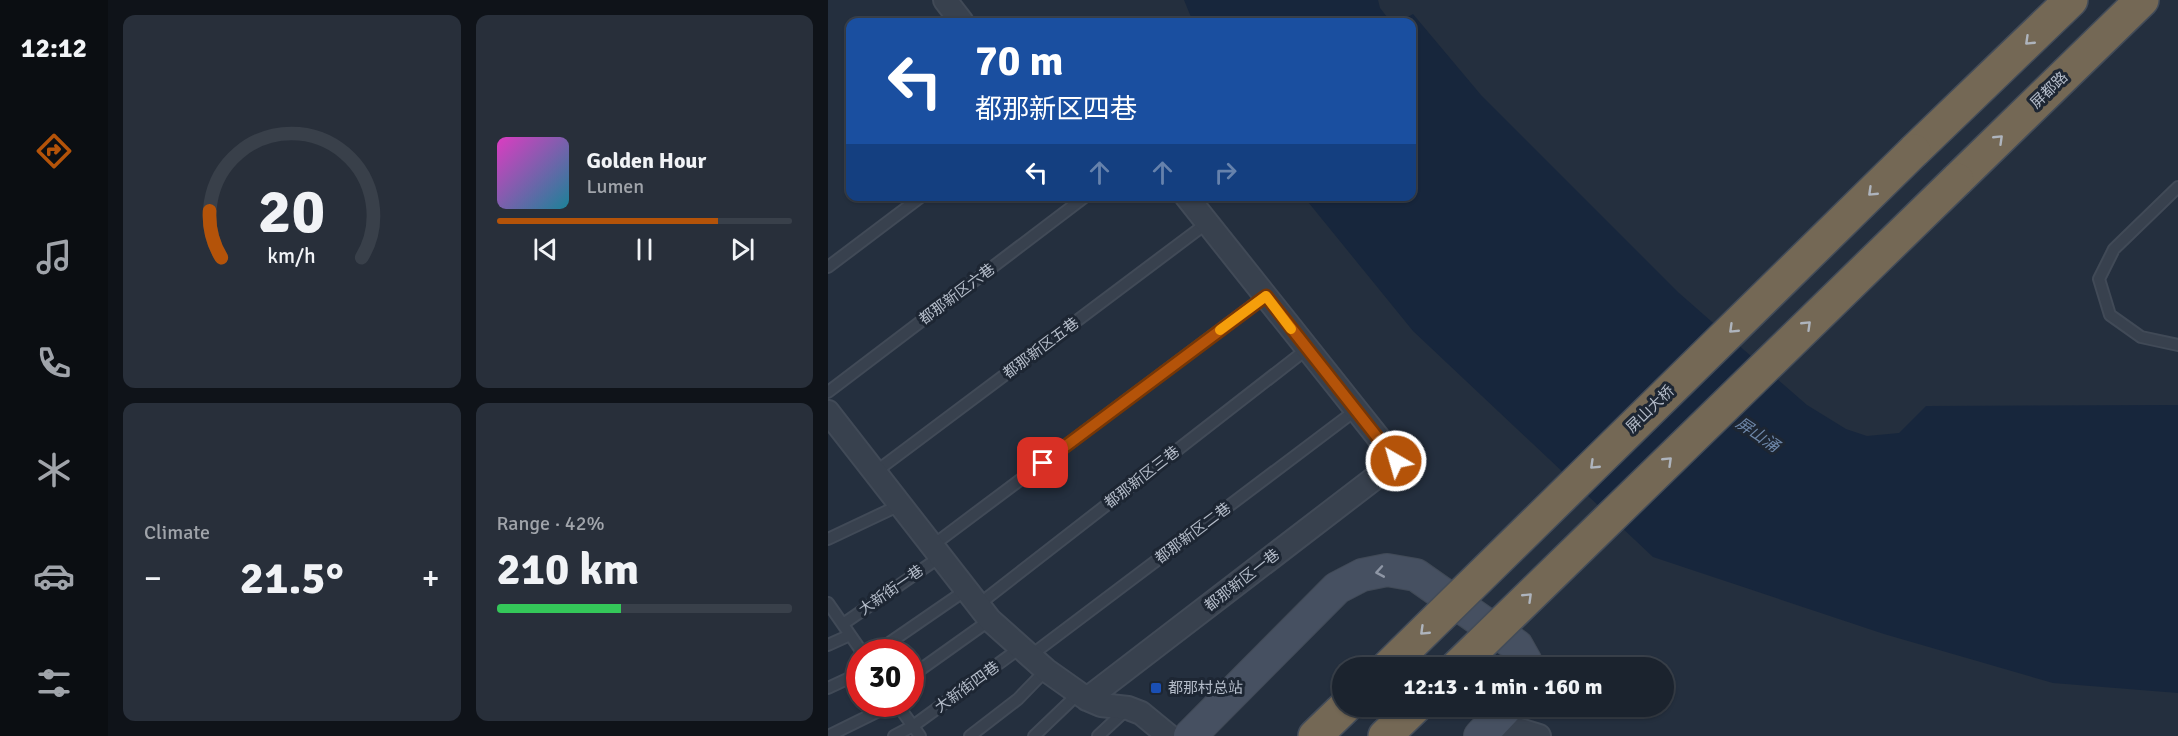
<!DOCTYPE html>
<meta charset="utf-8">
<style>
:root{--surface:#1b232e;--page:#282f3a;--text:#f1f3f6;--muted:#a0a4aa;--line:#39404a;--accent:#b45309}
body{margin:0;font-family:Signika,"Noto Sans SC",sans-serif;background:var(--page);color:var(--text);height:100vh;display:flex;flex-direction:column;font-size:22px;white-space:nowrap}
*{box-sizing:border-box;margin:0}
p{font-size:20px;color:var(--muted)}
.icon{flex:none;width:33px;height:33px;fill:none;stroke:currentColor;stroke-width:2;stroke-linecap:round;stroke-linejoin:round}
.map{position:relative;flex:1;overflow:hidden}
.drawer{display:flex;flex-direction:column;gap:15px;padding:15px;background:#0f1319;width:720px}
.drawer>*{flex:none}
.hud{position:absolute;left:18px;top:18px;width:570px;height:183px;border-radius:12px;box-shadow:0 2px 4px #0004,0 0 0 2px var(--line);background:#1a4fa0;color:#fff;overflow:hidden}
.speed{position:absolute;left:18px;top:639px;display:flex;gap:12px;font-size:30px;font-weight:700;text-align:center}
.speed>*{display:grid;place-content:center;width:78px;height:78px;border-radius:50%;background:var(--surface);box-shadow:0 2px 4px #0004,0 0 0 2px var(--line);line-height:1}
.speed .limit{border:9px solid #d22;background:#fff;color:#111}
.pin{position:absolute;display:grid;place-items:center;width:51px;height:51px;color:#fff;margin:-26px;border-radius:12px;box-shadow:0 3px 9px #0006}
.me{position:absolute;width:66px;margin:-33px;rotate:322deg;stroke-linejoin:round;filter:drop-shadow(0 0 4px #0008)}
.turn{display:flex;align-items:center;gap:21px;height:126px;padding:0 30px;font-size:27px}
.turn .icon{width:78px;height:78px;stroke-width:2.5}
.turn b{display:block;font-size:42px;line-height:51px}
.lanes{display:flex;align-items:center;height:57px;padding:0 30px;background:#0003;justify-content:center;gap:30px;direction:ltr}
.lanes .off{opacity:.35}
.big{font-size:45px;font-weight:700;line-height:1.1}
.drawer .widget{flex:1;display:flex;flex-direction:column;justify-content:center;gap:9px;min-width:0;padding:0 21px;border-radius:12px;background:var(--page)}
.drawer .dial{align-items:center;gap:0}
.dial svg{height:156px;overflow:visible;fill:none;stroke:var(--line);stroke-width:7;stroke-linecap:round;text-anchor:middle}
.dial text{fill:var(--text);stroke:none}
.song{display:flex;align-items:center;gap:18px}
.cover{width:72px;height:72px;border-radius:9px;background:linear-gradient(135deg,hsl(310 70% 55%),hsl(190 70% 35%))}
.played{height:6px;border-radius:3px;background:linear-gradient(90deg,var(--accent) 75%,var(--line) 75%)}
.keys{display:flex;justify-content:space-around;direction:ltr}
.heat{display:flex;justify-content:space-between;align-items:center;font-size:33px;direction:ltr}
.charge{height:9px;border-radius:4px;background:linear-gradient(90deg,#34c759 42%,var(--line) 0)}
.drawer .tiles{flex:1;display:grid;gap:15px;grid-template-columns:repeat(2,1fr)}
.trip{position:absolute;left:504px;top:657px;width:342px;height:60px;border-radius:30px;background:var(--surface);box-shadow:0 2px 4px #0004,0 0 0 2px var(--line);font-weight:700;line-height:60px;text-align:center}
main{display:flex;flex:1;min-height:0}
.menu{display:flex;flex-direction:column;width:108px;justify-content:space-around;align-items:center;background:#0b0e12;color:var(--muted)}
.menu .icon{width:42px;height:42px}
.menu .on{color:var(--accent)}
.menu b{font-size:27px;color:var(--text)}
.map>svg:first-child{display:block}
.water{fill:#17263c}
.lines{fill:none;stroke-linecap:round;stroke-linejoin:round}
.lane-casing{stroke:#414a57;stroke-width:14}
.street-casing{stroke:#414a57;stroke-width:26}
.secondary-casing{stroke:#414a57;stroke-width:34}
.highway-casing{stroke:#434c59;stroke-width:36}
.lane{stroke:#38414e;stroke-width:10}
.street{stroke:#38414e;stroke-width:22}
.secondary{stroke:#465061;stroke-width:32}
.highway{stroke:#746855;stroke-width:33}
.highway-bridge-casing{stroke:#434c59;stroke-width:36;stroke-linecap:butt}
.highway-bridge{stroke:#746855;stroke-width:33}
.oneway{stroke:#aeb4bd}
.oneway2{stroke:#8e96a5}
.route-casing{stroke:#753606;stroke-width:15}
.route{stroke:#b45309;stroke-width:10}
.slow{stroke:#f59e0b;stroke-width:10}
.transit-dot{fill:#1a4fb4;stroke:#1d2633;stroke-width:2}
.labels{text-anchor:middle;stroke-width:6;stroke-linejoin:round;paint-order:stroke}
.street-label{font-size:15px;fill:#b4bcc9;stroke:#1d2633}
.poi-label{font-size:15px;fill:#b4bcc9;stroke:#1d2633;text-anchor:start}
.water-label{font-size:16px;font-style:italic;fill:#6d86a8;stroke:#1d2633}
</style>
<main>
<nav class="menu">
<b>12:12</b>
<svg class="icon on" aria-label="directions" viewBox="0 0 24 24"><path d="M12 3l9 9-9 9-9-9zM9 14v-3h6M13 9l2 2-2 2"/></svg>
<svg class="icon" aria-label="music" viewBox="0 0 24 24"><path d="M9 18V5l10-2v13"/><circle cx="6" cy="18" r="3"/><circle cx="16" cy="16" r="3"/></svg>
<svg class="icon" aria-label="phone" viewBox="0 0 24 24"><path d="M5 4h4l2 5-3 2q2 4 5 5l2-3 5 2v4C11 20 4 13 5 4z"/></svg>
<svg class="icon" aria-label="climate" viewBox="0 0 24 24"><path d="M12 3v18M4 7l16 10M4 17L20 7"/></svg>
<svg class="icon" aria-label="car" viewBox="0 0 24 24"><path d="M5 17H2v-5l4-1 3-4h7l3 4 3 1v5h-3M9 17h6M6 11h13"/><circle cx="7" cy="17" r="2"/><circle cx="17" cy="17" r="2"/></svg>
<svg class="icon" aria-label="filters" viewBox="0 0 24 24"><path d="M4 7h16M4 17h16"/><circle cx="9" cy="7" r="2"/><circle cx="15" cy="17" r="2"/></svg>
</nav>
<section class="drawer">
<div class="tiles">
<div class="widget dial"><svg viewBox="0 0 100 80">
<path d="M14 69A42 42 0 1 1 86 69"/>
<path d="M14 69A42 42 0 0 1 8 45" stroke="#b45309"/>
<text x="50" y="56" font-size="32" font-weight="700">20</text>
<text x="50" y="72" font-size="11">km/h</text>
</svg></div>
<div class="widget">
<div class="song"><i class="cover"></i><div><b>Golden Hour</b><p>Lumen</p></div></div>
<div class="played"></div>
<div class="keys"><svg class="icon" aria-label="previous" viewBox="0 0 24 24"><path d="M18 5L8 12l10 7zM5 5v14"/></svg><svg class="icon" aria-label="pause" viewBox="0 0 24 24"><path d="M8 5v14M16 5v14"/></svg><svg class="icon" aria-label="next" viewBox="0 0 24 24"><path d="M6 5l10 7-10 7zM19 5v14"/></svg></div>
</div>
<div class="widget"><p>Climate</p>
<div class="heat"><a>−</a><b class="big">21.5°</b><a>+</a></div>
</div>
<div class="widget"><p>Range · 42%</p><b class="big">210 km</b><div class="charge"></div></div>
</div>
</section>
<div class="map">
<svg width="1350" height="736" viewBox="0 0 1350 736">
<rect width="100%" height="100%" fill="#242f3e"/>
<path class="water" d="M356 0H550L552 8 563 22H365Z
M585 14 653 95 851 293 979 405 1018 429 1039 436 1071 433 1098 406 1350 405V693L1225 683 1056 634 825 557 585 331 476 197 584 196V22H571Z"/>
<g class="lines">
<g class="lane-casing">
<path id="lane" d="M1350 187 1286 249 1271 279 1282 315 1313 337 1350 345
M0 267 94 196
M0 392 258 196
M46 473 379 223
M0 539 72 505
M104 546 437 296
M0 603 34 652
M150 605 479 349
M15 624 112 557
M0 645 22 635
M48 652 138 590
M202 656 528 410
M82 677 162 620
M0 688 32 673
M69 704 92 736
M0 736 65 704
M66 736 85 726 192 648
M142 736 190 699 218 670
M206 736 250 694
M270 736 298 710"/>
</g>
<g class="street-casing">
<path id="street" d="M117 0 134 22
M0 412 162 620 218 670 259 699 273 705 300 708 313 713 341 736
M259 699 569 461 358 196
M666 722 711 736"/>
</g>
<g class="secondary-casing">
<path id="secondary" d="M362 736 509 588 534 575 559 570 588 575 689 646 698 662V668
M652 736 680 706"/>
</g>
<g class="highway-casing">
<path id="highway" d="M1086 151 1243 0
M1129 180 1314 0
M487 736 518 706
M557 736 588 706"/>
</g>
<use href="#lane" class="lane"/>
<use href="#street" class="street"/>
<use href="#secondary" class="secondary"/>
<use href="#highway" class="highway"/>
<g class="highway-bridge-casing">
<path id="highway-bridge" d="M559 668 1086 151
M628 668 1129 180"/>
</g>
<use href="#highway-bridge" class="highway-bridge"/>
</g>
<defs><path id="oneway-chevron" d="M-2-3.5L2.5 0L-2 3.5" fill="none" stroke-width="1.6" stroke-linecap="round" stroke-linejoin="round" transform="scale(1.5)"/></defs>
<g class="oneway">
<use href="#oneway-chevron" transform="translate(1201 41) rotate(136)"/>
<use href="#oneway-chevron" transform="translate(1171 139) rotate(-44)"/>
<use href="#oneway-chevron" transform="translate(1044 192) rotate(136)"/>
<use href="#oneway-chevron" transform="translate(979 325) rotate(-44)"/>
<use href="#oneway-chevron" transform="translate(905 329) rotate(136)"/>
<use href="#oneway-chevron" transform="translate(840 461) rotate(-44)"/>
<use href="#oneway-chevron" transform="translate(766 465) rotate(136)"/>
<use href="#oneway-chevron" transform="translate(700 597) rotate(-44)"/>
<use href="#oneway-chevron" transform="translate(596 631) rotate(136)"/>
</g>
<use class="oneway2" href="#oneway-chevron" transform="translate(552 572) rotate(170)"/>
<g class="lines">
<g class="route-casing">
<path id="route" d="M215 463 438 296 568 461"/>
</g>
<use href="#route" class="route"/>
<path class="slow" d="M392 330 438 296 463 329"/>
</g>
<rect class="transit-dot" x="322" y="682" width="12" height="12" rx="3"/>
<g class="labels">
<g class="street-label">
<text transform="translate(1221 90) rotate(-44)" y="5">屏都路</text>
<text transform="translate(129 294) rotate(-37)" y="5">都那新区六巷</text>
<text transform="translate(213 348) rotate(-37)" y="5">都那新区五巷</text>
<text transform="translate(822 409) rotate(-44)" y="5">屏山大桥</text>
<text transform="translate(314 477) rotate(-38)" y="5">都那新区三巷</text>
<text transform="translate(365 533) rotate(-37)" y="5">都那新区二巷</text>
<text transform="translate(414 580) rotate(-38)" y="5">都那新区一巷</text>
<text transform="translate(63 590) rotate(-35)" y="5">大新街一巷</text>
<text transform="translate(139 687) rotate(-36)" y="5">大新街四巷</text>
</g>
<g class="poi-label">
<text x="340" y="693">都那村总站</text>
</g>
<g class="water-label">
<text transform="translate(930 434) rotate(34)" y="6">屏山涌</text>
</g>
</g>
</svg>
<div class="speed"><div class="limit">30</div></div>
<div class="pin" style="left:215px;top:463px;background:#d93025"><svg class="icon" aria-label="arrive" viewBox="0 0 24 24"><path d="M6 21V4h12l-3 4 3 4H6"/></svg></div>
<svg class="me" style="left:568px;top:461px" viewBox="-20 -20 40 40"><circle r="17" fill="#b45309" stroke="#fff" stroke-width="3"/><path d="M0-11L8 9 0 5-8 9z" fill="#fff"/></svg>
<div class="trip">12:13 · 1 min · 160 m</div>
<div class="hud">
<div class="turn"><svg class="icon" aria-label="left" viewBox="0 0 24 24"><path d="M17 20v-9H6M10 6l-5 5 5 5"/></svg><div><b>70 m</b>都那新区四巷</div></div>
<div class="lanes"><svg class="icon" aria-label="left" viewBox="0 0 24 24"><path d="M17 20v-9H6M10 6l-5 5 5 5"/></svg><svg class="icon off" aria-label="ahead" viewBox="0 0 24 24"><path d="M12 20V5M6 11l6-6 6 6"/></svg><svg class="icon off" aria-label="ahead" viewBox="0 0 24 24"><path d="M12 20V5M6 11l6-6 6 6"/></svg><svg class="icon off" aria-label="right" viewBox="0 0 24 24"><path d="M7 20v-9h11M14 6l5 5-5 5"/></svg></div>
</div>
</div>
</main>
